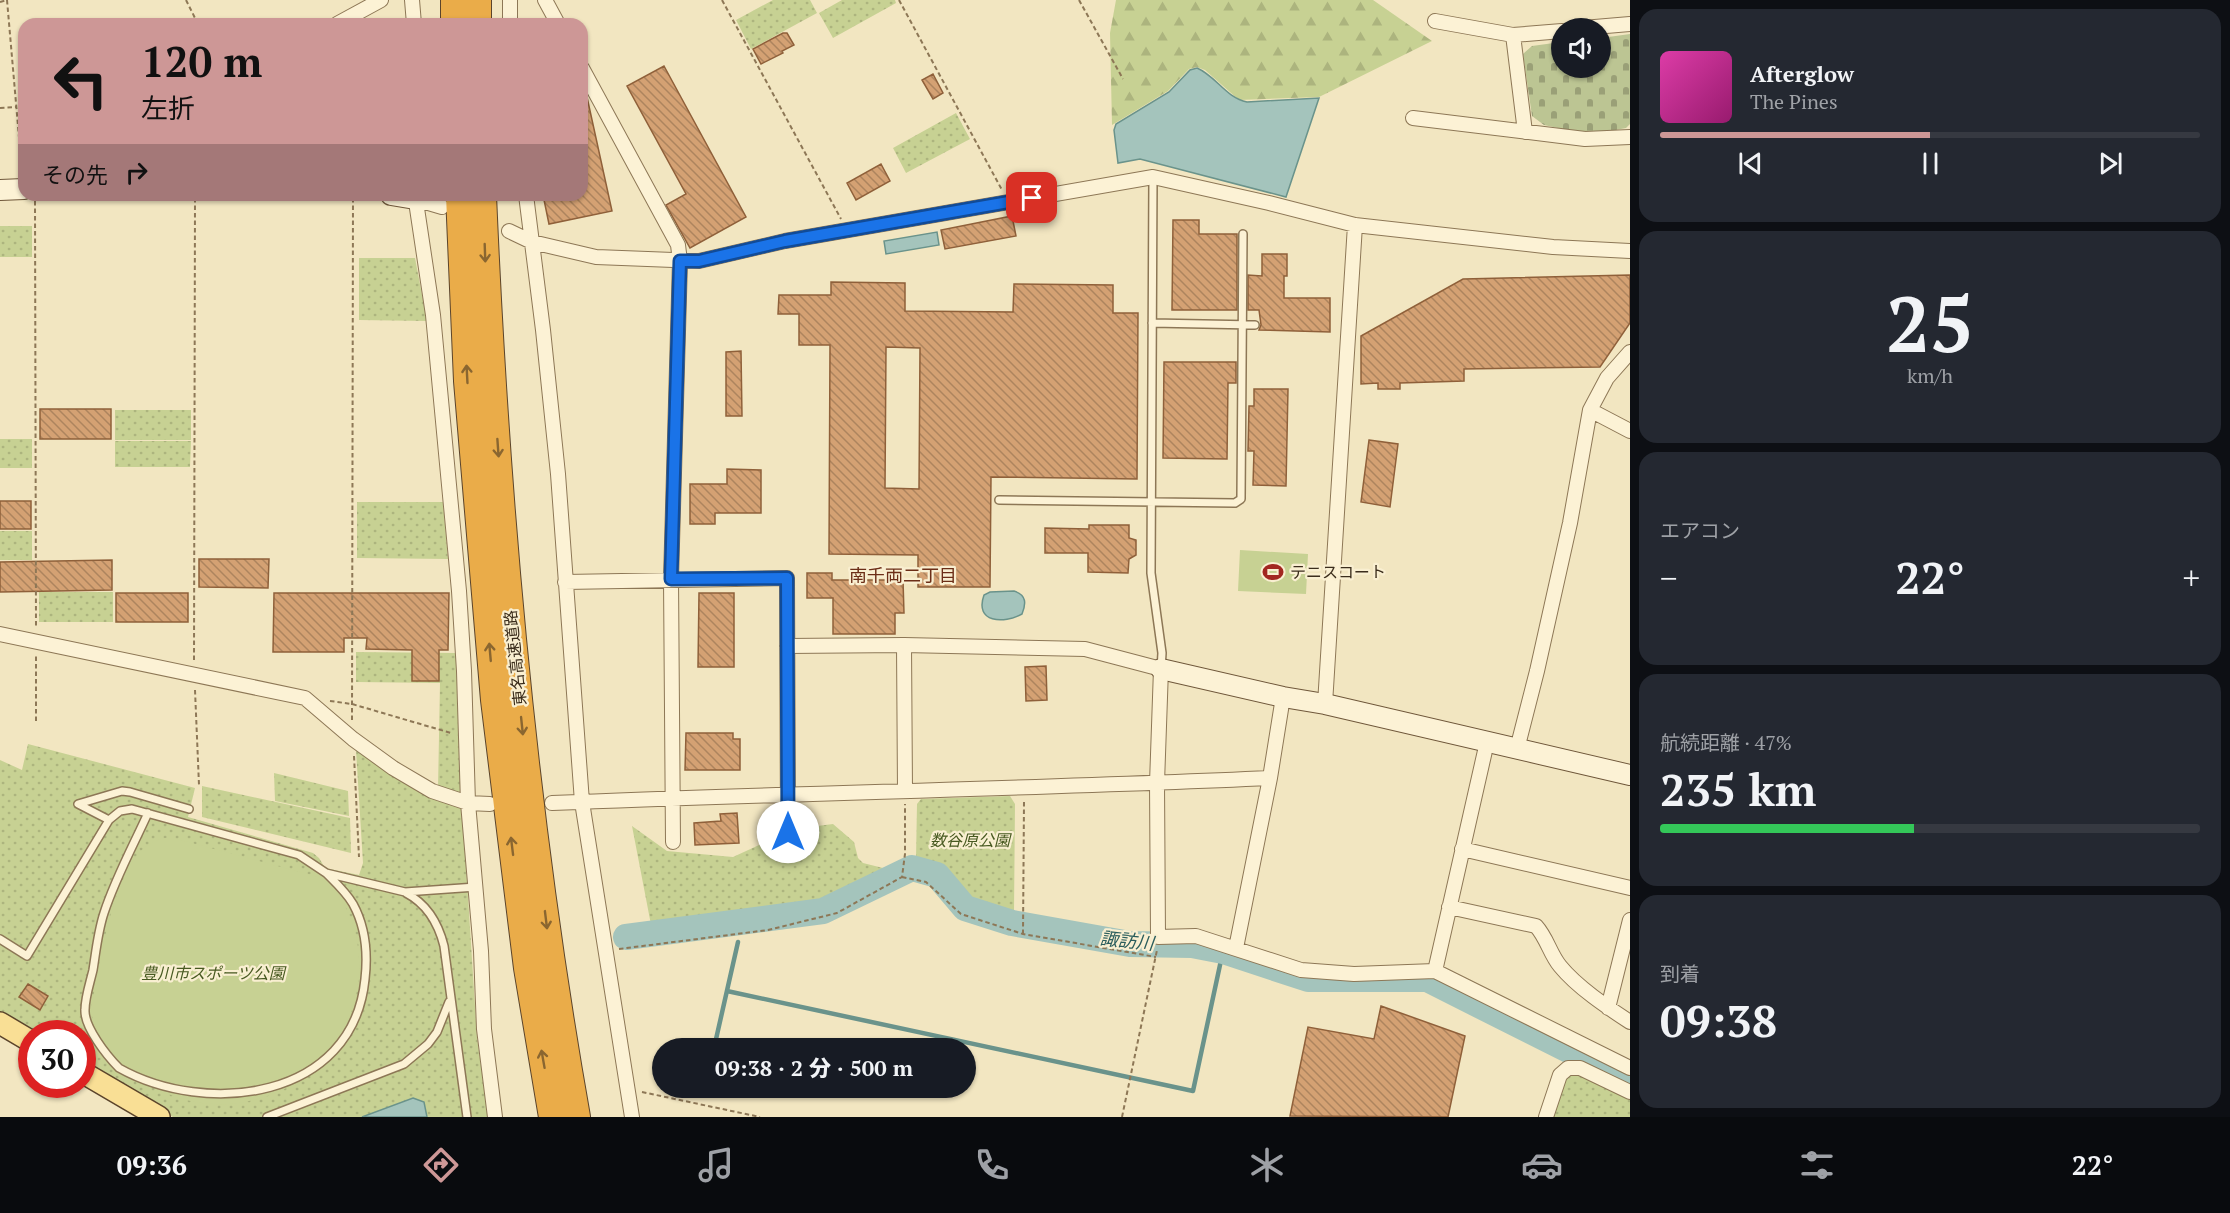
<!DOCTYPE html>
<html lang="ja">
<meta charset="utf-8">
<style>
:root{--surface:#171b24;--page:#242831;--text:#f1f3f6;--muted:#9ea1a6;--line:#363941;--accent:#cd9796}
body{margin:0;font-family:"PT Serif","Noto Sans JP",serif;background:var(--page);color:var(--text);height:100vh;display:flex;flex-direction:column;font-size:22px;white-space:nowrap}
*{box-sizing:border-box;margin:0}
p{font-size:20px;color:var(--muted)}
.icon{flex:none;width:33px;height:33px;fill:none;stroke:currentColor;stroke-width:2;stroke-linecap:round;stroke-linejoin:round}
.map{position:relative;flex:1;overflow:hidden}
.drawer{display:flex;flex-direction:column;gap:9px;padding:9px;background:#0d0f14;width:600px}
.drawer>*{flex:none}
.hud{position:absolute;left:18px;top:18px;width:570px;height:183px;border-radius:18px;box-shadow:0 2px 4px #0004;background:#cd9796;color:#111;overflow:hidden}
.controls{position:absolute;left:1551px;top:18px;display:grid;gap:12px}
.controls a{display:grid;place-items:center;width:60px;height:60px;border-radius:50%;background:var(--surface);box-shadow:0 2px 4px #0004;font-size:30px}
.speed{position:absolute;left:18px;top:1020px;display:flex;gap:12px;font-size:30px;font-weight:700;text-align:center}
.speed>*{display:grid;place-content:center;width:78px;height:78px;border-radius:50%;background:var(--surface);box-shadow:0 2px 4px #0004;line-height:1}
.speed .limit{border:9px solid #d22;background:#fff;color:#111}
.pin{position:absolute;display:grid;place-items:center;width:51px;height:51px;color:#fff;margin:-26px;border-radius:12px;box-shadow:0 3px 9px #0006}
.me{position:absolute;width:66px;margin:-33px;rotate:0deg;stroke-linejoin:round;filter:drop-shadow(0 0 4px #0008)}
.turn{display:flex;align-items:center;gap:21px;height:126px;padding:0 24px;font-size:27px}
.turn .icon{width:78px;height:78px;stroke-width:2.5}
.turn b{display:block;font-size:42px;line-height:51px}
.then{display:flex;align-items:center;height:57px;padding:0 24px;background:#0003;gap:12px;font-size:22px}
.big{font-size:45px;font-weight:800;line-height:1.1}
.drawer .widget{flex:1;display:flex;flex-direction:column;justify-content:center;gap:9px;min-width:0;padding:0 21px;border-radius:18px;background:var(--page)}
.drawer .dial{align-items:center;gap:0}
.dial b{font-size:78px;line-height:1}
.song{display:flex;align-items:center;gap:18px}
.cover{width:72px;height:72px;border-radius:9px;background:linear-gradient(135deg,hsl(320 70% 55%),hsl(320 70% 35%))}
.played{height:6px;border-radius:3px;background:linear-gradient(90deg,var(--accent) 50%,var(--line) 50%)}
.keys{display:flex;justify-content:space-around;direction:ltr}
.heat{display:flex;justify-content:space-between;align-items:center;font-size:33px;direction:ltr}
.charge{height:9px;border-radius:4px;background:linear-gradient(90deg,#34c759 47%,var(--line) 0)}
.trip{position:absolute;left:652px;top:1038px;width:324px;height:60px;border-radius:30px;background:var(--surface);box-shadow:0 2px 4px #0004;font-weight:800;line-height:60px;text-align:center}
.dock{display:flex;height:96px;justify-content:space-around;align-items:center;background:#090b0e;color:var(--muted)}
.dock .icon{width:42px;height:42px}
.dock .selected{color:var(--accent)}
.dock b{font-size:27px;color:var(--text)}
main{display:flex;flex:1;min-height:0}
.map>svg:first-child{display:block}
.grass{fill:url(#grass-dots)}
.forest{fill:url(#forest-firs)}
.cemetery{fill:url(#cemetery-stones)}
.garden{fill:#c7d193}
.water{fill:#a4c4bc;stroke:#6a938b;stroke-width:1.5}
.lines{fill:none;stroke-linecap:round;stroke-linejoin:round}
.stream{stroke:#6a938b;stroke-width:4.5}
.river{stroke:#a4c4bc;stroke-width:26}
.building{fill:url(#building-back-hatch);stroke:#8f603a;stroke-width:1.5;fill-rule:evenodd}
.lane-casing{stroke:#8d7756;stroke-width:10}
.street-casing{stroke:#8d7756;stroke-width:16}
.secondary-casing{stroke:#6f573a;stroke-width:22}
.primary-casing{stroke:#5b442b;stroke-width:24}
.highway-casing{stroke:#5b442b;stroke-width:28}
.path{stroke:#8d7756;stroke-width:2;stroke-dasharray:4.5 3;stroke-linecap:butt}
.lane{stroke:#fcf2d5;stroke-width:7}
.street{stroke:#fcf2d5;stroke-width:14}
.secondary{stroke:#fcf2d5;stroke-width:20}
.primary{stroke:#f9df95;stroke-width:21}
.highway{stroke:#eaac49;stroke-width:26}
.oneway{stroke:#8a6630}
.route-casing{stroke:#114b97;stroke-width:15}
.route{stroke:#1a73e8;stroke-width:10}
.labels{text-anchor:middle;stroke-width:4.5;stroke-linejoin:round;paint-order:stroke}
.poi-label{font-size:16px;fill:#3b2d1c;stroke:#f9efd1;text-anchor:start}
.street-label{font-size:16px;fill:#3b2d1c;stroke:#f9efd1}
.park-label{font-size:16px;font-style:italic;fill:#485a21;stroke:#f9efd1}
.neighbourhood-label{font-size:18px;fill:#6c2e17;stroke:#f9efd1}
.water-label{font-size:18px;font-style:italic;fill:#2a5d5c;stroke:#f9efd1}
</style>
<main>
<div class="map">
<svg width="1630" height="1117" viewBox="0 0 1630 1117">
<defs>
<pattern id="grass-dots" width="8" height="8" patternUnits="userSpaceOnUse" patternTransform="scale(1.5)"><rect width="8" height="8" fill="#c7d193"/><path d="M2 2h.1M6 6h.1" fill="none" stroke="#acb47e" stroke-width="1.8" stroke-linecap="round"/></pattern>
<pattern id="forest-firs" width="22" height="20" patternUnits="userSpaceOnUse" patternTransform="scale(1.5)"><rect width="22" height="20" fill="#c7d193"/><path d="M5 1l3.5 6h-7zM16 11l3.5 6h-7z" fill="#acb47e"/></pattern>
<pattern id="cemetery-stones" width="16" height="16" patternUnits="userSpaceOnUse" patternTransform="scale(1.5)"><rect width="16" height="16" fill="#bcc593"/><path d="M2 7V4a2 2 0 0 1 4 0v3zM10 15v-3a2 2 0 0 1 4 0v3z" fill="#9aa077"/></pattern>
<pattern id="building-back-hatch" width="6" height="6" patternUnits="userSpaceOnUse" patternTransform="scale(1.5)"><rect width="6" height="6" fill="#d4a173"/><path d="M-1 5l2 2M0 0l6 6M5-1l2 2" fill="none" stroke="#ad845e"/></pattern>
</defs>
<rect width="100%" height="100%" fill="#f2e6c1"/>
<path class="grass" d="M773 0H810L817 13 751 49 736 20Z
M842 0H895L896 3 833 38 819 13Z
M956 113 970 139 906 173 893 148Z
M0 226H32V257H0Z
M359 258H415L427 321 359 320Z
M115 410H191V440H115Z
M0 439H32V468H0Z
M115 441H191L190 467H115Z
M357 502H443L448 559 357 558Z
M0 531H32V560H0Z
M39 592H113V622H39Z
M356 652 456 653 462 795 438 789 440 683 356 682Z
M28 744 195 788 188 817 313 853 319 858 325 868 359 875 363 863 356 750 359 748 461 807 463 819 477 1037 488 1117H173L83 1063 82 1034 33 1033 0 1014V760L22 770Z
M274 773 348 791 349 816 275 801Z
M202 786 350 818 351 853 202 817Z
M1010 796 1015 804 1014 912 1009 916 973 903 962 895 941 873 920 865 916 859 917 804 921 799Z
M833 824 854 842 858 858 863 863 891 870 814 907 652 930 632 826 667 851 733 857 794 829Z
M1570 1073H1582L1630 1097V1117H1553L1566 1076Z"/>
<path class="forest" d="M1116 0H1373L1432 41 1319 97 1239 100 1205 70 1197 67 1189 69 1168 91 1112 125 1110 33Z"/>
<path class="cemetery" d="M1630 34V124L1626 128 1590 135 1544 125 1532 116 1523 54 1532 46 1561 42 1562 68H1600L1601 38Z"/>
<path class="garden" d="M1240 550 1308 554 1306 594 1238 591Z
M165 838H173L326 879C379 936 366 1029 306 1077 297 1083 288 1087 278 1092 230 1112 179 1108 137 1076 116 1060 95 1038 91 1011 99 968 111 877 144 848 150 842 157 840 165 838Z"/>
<path class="water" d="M1197 68C1216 76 1226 98 1247 102L1319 98 1286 197 1140 159 1118 163 1114 130 1116 124 1169 92 1190 70Z
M937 232 939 245 886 254 884 241Z
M1014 591C1027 595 1026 604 1022 614 1004 624 974 623 984 595L990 592Z
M413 1098 424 1102 427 1117H362Z"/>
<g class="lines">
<path class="stream" d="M727 991 1193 1091 1223 951
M714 1048 738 942"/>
<path class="river" d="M626 937 823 911 912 868 937 875 965 908 1012 923 1130 944 1192 945 1223 951 1308 979H1427L1630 1081"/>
</g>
<path class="building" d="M783 33H787L794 45 782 51 783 53 761 64 753 49Z
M664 66 746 217 690 248 666 205 686 194 627 86Z
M933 74 943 93 933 99 922 80Z
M582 97H587L612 211 549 224 543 195H582Z
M881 164 890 181 856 200 847 183Z
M1012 216 1016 236 945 249 941 230Z
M1173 220H1199V234H1237V310H1172Z
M1262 254H1287V276H1284V298H1330V332L1259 330 1261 325 1259 310H1248V275L1262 276Z
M1630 275V323L1600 367 1464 369V381L1400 383V389H1378V383L1361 384V336L1463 279Z
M831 282 905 283V311L1013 312 1014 284 1113 285V313H1138L1137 479 991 477 990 587H918V555L829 554 830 345H799V314H778L779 295H831ZM886 347 920 348 919 489 885 488Z
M741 351 742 416H726V352Z
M1164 362H1236V383H1228L1227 459 1163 458Z
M1254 389H1288L1286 486 1253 485 1254 451H1248L1249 406H1254Z
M40 409H111V439H40Z
M1369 440 1398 444 1390 507 1361 502Z
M727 469 761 470V513H715V524H690V484H727Z
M0 501H31V529H0Z
M1089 525H1129V538L1136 540V555L1129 559 1128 573 1088 572V553H1045V528L1089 529Z
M199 559H269L268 588 199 587Z
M112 560V590L0 592V562Z
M807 573H832V580H903L904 613H895V634H833V598H807Z
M116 593H188V622H116Z
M274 593H449L448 650H439V681H412V650L366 649 367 638H344V652H273Z
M699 593H734V667H698Z
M1046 666 1047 700 1026 701 1025 667Z
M686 733H733V739H740V770H685Z
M737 813 739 843 695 845 694 823 721 821 720 814Z
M28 984 48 996 40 1010 19 997Z
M1381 1006 1465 1036 1448 1117 1290 1116 1308 1027 1374 1039Z"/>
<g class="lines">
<g class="lane-casing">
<path id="lane" d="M1153 177 1151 573 1162 653 1161 669
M1152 323 1255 325
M999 500 1235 503 1241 499 1243 234
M148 813C133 846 115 879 104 913 98 931 96 951 93 970 90 983 85 997 85 1010 84 1027 107 1056 119 1068 206 1117 353 1100 365 979 368 953 365 926 353 904 346 892 336 883 326 873
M109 820 78 804 122 791 130 792 189 809
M406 893C427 904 438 922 444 946L467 1117
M0 939 27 956 109 820 120 811 132 809 299 855 326 873 405 892 476 887
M267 1117 404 1064 428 1044 437 1032 449 1002"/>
</g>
<g class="street-casing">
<path id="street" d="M412 0 414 24
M510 0V24
M545 0 558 24
M1435 21 1513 35 1562 31
M337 24 381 0
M1583 28 1630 24
M1513 35 1525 132
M582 68 678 245 680 261 671 579 673 842
M1413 118 1585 139 1630 137
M415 195 433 315 459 591 464 671 468 803 481 951 484 1029 495 1117
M526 195 543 330 558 474 582 802 632 1117
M415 199 442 207
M509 231 532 242 596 257 699 261 785 241 1153 177 1269 203 1355 225 1553 247 1630 251
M1590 410 1630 431
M565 582 787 578 788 832
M0 634 305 698 353 739 393 768 432 791 468 803 490 804
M904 645 905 791
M787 646 904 645 1085 649 1161 669 1157 783 1158 937 1196 936 1301 970 1354 974 1435 971 1630 1068
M1325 704 1355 225
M1517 749 1537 671 1570 523 1590 410 1607 378 1630 352
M552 803C791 793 1031 789 1270 778
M1462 849 1630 888
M1449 907 1536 926C1547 938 1550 954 1560 966 1577 987 1607 1007 1630 1022
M1236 948 1270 778 1283 697
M1435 971 1487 742
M1608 1008 1630 920
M1546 1117 1560 1075 1568 1068H1580L1630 1092"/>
</g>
<g class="secondary-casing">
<path id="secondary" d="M0 190 24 189
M391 195 415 199
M1161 669 1283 697 1325 704 1630 775"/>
</g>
<g class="primary-casing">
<path id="primary" d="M0 1023 32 1042
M82 1072 159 1117"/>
</g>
<g class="highway-casing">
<path id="highway" d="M454 0V24
M478 0V24
M459 195 467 381 494 700 527 968 552 1117
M483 195C496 504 523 813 577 1117"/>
</g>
<path class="path" d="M7 0 22 172
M186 0 198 24
M722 0 841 219
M899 0 1002 190
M1079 0 1123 79
M0 2 7 0
M0 108 17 107
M35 201 36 627
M194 660 195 195
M195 690 199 785
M330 701 352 704 451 733
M352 720 353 195
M36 721V654
M354 756 359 857
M902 877 926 882 961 914 1023 934 1156 957
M1023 934 1024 802
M619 949 768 930 837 913 902 877 905 854V804
M642 1092 760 1117
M1122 1117 1157 950"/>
<use href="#lane" class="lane"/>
<use href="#street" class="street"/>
<use href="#secondary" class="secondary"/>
<use href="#primary" class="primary"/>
<use href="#highway" class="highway"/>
</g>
<defs><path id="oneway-shaft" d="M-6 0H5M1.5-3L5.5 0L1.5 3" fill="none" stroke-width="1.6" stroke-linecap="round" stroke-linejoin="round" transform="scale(1.5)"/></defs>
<g class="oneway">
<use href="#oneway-shaft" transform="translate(485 253) rotate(88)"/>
<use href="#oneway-shaft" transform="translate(467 374) rotate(-93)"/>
<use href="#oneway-shaft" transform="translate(498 448) rotate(86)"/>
<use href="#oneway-shaft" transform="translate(490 652) rotate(-95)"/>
<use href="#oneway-shaft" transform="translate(522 726) rotate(84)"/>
<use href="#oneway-shaft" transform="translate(512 846) rotate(-97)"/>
<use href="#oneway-shaft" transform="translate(546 920) rotate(83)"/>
<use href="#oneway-shaft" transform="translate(543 1059) rotate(-100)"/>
</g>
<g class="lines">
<g class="route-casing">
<path id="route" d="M788 832 787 578 671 579 680 261H699L785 241 1032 198"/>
</g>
<use href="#route" class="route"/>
</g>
<defs>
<g id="stadium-bare" transform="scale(1.62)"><path d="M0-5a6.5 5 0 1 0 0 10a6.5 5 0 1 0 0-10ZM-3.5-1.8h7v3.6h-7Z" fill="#a22720" stroke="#f9efd1" stroke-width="2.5" paint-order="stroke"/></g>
</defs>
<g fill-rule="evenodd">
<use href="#stadium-bare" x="1273" y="572"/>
</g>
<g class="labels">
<g class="poi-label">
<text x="1290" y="578">テニスコート</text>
</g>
<g class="street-label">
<text transform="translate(515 658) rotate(-96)" y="6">東名高速道路</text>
</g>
<g class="park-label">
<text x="970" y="846">数谷原公園</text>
<text x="213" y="979">豊川市スポーツ公園</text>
</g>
<g class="neighbourhood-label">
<text x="903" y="582">南千両二丁目</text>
</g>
<g class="water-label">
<text transform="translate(1127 941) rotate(6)" y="6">諏訪川</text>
</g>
</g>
</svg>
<div class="controls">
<a><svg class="icon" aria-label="sound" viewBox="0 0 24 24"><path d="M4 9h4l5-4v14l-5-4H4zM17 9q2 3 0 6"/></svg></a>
</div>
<div class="speed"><div class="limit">30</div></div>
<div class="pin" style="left:1032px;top:198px;background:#d93025"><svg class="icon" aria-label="arrive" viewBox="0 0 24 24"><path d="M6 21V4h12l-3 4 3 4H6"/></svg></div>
<svg class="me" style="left:788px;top:832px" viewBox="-20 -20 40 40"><circle r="19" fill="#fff"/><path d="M0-13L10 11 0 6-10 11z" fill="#1a73e8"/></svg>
<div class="trip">09:38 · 2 分 · 500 m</div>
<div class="hud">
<div class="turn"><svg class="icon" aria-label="left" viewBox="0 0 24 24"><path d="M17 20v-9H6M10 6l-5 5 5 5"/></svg><div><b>120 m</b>左折</div></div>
<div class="then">その先<svg class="icon" aria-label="right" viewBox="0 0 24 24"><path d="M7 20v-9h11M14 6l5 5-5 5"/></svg></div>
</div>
</div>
<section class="drawer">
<div class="widget">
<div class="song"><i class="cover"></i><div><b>Afterglow</b><p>The Pines</p></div></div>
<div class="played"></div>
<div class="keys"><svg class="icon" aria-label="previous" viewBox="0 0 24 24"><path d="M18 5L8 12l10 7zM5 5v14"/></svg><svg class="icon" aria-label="pause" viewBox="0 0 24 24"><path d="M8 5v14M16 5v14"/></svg><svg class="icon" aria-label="next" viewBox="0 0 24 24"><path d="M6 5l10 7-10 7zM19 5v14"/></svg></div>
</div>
<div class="widget dial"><b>25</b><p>km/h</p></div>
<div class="widget"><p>エアコン</p>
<div class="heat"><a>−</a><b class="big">22°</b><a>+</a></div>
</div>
<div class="widget"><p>航続距離 · 47%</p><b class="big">235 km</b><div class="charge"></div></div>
<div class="widget"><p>到着</p><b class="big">09:38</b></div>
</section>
</main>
<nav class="dock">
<b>09:36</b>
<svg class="icon selected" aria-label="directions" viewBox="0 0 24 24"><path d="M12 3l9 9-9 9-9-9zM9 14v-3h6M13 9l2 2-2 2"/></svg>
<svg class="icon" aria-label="music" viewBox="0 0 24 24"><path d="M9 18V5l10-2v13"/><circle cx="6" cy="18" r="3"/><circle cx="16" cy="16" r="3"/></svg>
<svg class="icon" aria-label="phone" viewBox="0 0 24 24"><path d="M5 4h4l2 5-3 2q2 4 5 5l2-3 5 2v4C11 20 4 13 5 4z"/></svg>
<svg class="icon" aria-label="climate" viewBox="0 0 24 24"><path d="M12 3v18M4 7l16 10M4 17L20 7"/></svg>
<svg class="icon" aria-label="car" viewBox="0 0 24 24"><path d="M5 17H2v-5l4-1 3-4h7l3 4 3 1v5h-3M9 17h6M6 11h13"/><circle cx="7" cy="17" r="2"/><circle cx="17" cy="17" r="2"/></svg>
<svg class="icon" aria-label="filters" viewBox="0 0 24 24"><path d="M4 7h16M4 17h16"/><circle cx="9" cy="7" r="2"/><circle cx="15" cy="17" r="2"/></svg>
<b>22°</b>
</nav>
